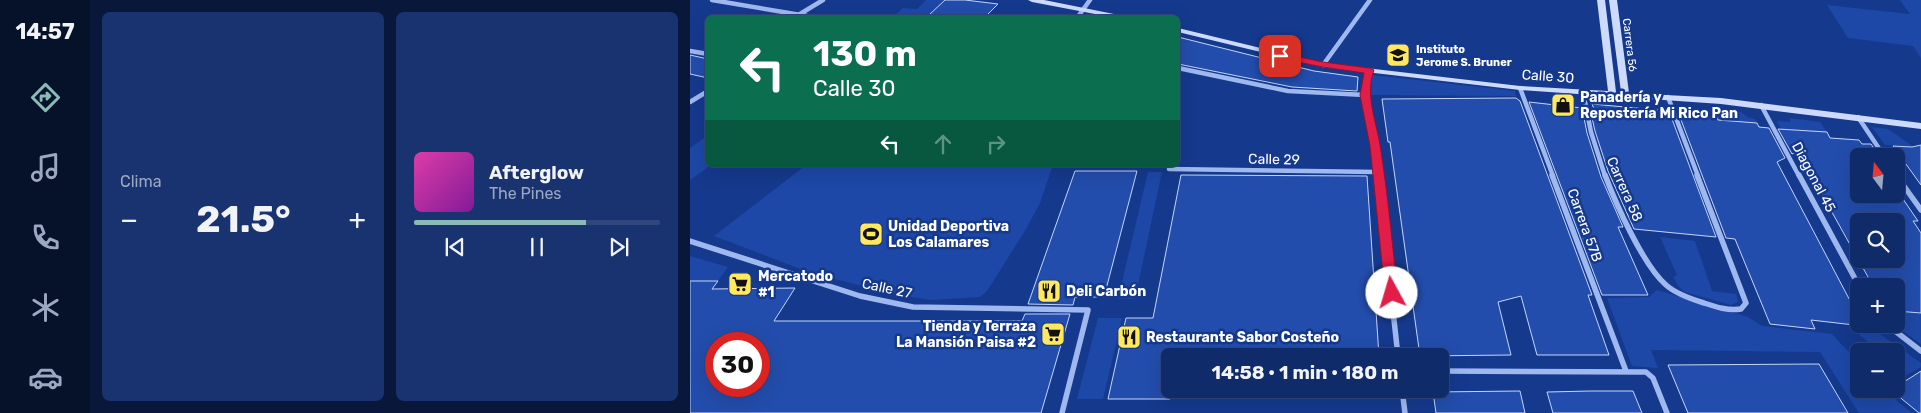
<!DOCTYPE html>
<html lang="es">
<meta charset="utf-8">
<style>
:root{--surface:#102b6a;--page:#193370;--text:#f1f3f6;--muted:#9ca7c1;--line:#30477e;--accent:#8bbbb9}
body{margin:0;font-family:Rubik,sans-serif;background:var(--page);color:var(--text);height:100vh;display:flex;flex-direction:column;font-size:19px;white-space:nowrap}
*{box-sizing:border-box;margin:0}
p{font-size:16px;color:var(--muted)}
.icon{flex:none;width:28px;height:28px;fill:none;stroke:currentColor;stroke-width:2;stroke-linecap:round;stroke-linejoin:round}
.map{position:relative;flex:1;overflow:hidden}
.panel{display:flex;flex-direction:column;gap:12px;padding:12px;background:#09183a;width:600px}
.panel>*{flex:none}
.top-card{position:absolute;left:15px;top:15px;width:475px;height:152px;border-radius:8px;box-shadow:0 5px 20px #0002,0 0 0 1px var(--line);background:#0b6e4f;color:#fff;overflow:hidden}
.needle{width:32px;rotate:344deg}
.buttons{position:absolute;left:1160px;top:148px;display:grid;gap:10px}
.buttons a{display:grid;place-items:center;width:55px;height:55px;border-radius:8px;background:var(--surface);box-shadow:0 5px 20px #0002,0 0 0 1px var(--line);font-size:25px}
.speed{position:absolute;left:15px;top:332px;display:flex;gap:10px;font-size:25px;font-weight:700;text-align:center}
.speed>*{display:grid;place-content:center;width:65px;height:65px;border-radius:50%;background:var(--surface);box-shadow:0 5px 20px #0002,0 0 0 1px var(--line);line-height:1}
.speed .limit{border:8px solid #d22;background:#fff;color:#111}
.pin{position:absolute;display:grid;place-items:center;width:42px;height:42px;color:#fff;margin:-21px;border-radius:10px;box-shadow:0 2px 8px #0006}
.me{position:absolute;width:55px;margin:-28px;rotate:354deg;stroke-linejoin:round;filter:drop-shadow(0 0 4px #0008)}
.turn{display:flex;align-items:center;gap:18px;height:105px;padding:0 25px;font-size:22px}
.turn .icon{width:65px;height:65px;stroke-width:2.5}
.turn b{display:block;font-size:35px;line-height:42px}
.lanes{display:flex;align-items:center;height:48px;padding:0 25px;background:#0003;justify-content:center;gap:25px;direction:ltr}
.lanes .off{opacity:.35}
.big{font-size:38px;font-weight:700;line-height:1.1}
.panel .widget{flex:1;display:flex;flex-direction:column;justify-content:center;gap:8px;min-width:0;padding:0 18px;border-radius:8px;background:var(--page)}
.song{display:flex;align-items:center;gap:15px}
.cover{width:60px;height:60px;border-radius:8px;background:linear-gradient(135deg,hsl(320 70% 55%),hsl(290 70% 35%))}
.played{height:5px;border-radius:2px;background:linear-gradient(90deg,var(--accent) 70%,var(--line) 70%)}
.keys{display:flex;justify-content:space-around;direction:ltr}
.heat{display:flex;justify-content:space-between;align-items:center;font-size:28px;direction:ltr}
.panel .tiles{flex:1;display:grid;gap:12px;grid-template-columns:repeat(2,1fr)}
.trip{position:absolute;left:471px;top:348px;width:288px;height:50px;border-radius:8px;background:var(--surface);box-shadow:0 5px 20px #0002,0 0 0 1px var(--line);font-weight:700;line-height:50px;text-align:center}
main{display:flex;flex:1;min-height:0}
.menu{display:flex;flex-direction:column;width:90px;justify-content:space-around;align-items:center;background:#06112a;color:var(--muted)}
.menu .icon{width:35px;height:35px}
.menu .current{color:var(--accent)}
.menu b{font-size:22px;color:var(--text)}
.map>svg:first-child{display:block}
.green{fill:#1d48a7}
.building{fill:#234dac;stroke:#c5d6fb;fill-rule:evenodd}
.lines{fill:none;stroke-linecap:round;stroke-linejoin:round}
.street-far1{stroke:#9fb8f0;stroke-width:4.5}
.street{stroke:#9fb8f0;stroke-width:5.5}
.secondary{fill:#cddafb;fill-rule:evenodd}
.route{fill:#e11d48;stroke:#92132f}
.labels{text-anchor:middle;stroke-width:5;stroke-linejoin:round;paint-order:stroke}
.far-street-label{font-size:11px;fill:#fff;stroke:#15398d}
.far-poi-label{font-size:11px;font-weight:bold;fill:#fff;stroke:#15398d;text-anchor:start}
.street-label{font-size:14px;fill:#fff;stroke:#15398d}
.poi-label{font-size:14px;font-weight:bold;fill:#fff;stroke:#15398d;text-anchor:start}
</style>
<main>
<nav class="menu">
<b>14:57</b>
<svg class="icon current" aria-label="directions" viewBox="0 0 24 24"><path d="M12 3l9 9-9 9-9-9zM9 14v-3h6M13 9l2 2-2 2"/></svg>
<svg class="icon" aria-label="music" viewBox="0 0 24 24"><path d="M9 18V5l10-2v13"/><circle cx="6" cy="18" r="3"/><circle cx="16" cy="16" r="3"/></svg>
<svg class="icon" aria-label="phone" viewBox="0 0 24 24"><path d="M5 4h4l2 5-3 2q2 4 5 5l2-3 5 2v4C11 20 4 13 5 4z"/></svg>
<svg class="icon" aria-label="climate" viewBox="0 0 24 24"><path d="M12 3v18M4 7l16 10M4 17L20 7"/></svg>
<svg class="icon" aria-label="car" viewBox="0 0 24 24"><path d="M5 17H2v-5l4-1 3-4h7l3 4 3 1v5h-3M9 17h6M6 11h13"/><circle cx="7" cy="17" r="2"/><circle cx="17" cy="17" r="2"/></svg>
</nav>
<section class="panel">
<div class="tiles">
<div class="widget"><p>Clima</p>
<div class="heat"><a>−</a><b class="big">21.5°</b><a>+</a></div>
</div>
<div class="widget">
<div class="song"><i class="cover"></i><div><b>Afterglow</b><p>The Pines</p></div></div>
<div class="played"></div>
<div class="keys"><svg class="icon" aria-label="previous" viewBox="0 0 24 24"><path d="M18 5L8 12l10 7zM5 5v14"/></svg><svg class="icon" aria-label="pause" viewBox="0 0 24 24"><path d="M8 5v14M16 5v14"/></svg><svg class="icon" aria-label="next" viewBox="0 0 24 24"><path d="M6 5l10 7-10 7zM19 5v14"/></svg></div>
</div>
</div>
</section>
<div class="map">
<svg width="1231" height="413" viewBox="0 0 1231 413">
<rect width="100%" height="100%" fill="#15398d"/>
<path class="green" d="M236 0H255L237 17 202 18 213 8 227 9Z
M1210 0H1231V58L1223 46 1158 38 1137 5 1220 14Z
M682 75 825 91 826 96 681 95Z
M1024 110 1051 112 1059 118 1065 119 1067 123 1028 120Z
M1100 118 1130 122 1137 132 1091 129 1087 121 1100 122Z
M1182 127 1198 129 1224 147 1195 145Z
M17 136 18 165H21L0 180V148Z
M116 165H363L350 203 335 231 297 291 290 297 239 300 204 294 121 273 24 236Z
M458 172H472L445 299H428Z
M970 237 1005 241 1022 291 1046 294 1048 302 1041 305 995 292 989 287 983 277 987 275Z
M0 256 38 267 28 281H0Z
M967 290 1058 317 1072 326 1142 334 1169 363V389H1192L1222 413H1169L1130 352 961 350 968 368 942 366 917 298 959 297Z
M1206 311 1231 313V344L1203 324H1206Z
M408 318H432L413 399H387Z
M1162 328 1183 329 1231 363V367L1215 376 1206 368V351H1188Z"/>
<path class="building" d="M255 0H275L308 4 294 18H259L239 15Z
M488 37 624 71 668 77 667 91 602 87 488 64Z
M0 55 18 59V78L0 74Z
M826 98 830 101 902 295H898L919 355H847L831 296 808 302 821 355 730 356 700 142H698L692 99Z
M839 102 892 108 897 133 911 177 933 227H928L958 295H912Z
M902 104 979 111 1026 237 944 229 918 171 905 131 900 109H904Z
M988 112 1026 115 1028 120 1067 123 1069 127 1079 128 1095 158 1087 162 1166 312 1169 324 1173 326 1121 320 1125 329 1080 324 1045 239 1036 238Z
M1088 129 1137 132 1140 138 1169 140 1172 144H1181L1189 156H1169V194H1205L1208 198 1213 199 1228 221H1223L1231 233V313L1206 311V286H1183L1108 151 1102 154ZM1169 221H1206V247L1213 259H1169Z
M1231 145V185L1203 146 1222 147Z
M385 171H447L414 297H385L383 305 338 304Z
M491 175 677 176 689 356H480V399H418L436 318H463Z
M0 281H28L22 289 105 288 84 321H332L335 314H380L351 413H0ZM26 344H69V386H26Z
M1129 364 1158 413H998L978 365Z
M1231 371V413H1229L1201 390 1206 389V387Z
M830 391 835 413H746L743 392Z
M900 391H943L952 413H863L857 392Z"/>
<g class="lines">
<path class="street-far1" d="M22 0 129 18
M110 14 133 0
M387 18 400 0
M0 51 18 54
M633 65 680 0
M488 68 598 91 675 95
M679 70C670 94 680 120 685 144 686 155 687 165 688 176
M830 88 863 176
M893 92 901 132 915 176
M978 97 1008 176
M0 102 18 91
M1071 105 1109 176
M1168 117 1194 156
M479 169 688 172
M1206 174 1207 176"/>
<path class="street" d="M688 175 708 356
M862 175 936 371
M915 175C926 204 953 265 976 285 986 294 1001 299 1014 303 1026 307 1038 311 1051 309L1056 303 1007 175
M1109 175 1169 286
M1206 175 1231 210
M0 241 170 296 223 307 398 310 372 413
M1196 324 1231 351
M750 371 956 372 963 378 977 413
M712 389 715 413"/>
<path class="secondary" d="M338 0H354L444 18H426L342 2Z
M907 0H915L926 92H931L919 0H927L939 93 1031 98 1231 123V129L1031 104 830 90 633 67 488 32V28L633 63 830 86 918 91Z"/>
</g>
<path class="route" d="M590 53 633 62 679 68 684 70C675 95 686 121 690 145 698 194 702 244 708 293L706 297 702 298 697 297 695 293 680 146 670 95 674 73 633 67 587 58V54Z"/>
<defs>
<g id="school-square" transform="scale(1.25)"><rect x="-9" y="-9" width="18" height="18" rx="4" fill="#ffe75e" stroke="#15398d"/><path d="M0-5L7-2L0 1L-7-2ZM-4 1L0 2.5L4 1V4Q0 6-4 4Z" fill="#111"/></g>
<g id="shop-square" transform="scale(1.25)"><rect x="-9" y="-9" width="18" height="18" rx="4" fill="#ffe75e" stroke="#15398d"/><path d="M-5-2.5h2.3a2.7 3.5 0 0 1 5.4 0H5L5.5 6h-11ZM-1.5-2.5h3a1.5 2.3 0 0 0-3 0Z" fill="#111"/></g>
<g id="stadium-square" transform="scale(1.25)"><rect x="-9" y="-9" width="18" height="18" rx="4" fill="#ffe75e" stroke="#15398d"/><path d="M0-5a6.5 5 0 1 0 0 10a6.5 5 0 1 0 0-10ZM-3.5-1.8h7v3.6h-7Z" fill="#111"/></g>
<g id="supermarket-square" transform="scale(1.25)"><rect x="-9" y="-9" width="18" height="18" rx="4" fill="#ffe75e" stroke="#15398d"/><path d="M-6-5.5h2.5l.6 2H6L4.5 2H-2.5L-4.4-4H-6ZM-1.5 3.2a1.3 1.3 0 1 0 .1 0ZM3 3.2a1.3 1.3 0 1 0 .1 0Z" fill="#111"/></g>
<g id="restaurant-square" transform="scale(1.25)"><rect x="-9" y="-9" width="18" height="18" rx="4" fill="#ffe75e" stroke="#15398d"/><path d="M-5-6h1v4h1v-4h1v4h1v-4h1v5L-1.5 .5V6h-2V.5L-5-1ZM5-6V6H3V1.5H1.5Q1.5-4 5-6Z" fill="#111"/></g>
</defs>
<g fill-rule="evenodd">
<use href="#school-square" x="708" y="55"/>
<use href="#shop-square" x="873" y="105"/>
<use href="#stadium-square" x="181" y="234"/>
<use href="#supermarket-square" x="50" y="284"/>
<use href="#restaurant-square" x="359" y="291"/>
<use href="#supermarket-square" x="363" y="334"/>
<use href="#restaurant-square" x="439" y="337"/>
</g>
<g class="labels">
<g class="far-street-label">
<text transform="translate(940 45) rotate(83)" y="4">Carrera 56</text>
</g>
<g class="far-poi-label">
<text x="726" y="53">Instituto<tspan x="726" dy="13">Jerome S. Bruner</tspan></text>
</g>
<g class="street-label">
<text transform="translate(858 76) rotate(4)" y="5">Calle 30</text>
<text transform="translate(584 159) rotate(1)" y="5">Calle 29</text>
<text transform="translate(1124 177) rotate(62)" y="5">Diagonal 45</text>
<text transform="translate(935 189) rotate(66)" y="5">Carrera 58</text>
<text transform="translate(895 225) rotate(70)" y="5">Carrera 57B</text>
<text transform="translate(197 288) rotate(12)" y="5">Calle 27</text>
</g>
<g class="poi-label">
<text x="890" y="102">Panadería y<tspan x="890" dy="16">Repostería Mi Rico Pan</tspan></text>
<text x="198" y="231">Unidad Deportiva<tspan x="198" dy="16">Los Calamares</tspan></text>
<text x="68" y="281">Mercatodo<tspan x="68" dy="16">#1</tspan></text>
<text x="376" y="296">Deli Carbón</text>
<text x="346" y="331" text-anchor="end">Tienda y Terraza<tspan x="346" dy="16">La Mansión Paisa #2</tspan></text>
<text x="456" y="342">Restaurante Sabor Costeño</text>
</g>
</g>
</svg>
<div class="buttons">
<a><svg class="needle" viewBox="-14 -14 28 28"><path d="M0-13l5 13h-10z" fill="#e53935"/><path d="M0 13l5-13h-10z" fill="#9ca7c1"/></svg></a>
<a><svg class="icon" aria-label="search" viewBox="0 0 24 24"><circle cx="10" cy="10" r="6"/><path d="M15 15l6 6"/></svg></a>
<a>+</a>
<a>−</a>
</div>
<div class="speed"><div class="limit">30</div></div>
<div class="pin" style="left:590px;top:56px;background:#d93025"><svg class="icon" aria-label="arrive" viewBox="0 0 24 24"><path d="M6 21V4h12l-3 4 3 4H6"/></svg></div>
<svg class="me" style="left:702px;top:293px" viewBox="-20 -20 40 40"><circle r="19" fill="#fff"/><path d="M0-13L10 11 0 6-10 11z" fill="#e11d48"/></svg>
<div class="trip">14:58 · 1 min · 180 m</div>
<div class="top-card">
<div class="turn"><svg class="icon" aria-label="left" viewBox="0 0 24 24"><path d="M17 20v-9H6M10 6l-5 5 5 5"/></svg><div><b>130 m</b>Calle 30</div></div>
<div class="lanes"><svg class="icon" aria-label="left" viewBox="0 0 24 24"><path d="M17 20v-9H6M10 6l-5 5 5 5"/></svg><svg class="icon off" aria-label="ahead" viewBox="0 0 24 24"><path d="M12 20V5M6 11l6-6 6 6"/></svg><svg class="icon off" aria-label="right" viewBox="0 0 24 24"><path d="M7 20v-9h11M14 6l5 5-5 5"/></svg></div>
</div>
</div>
</main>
